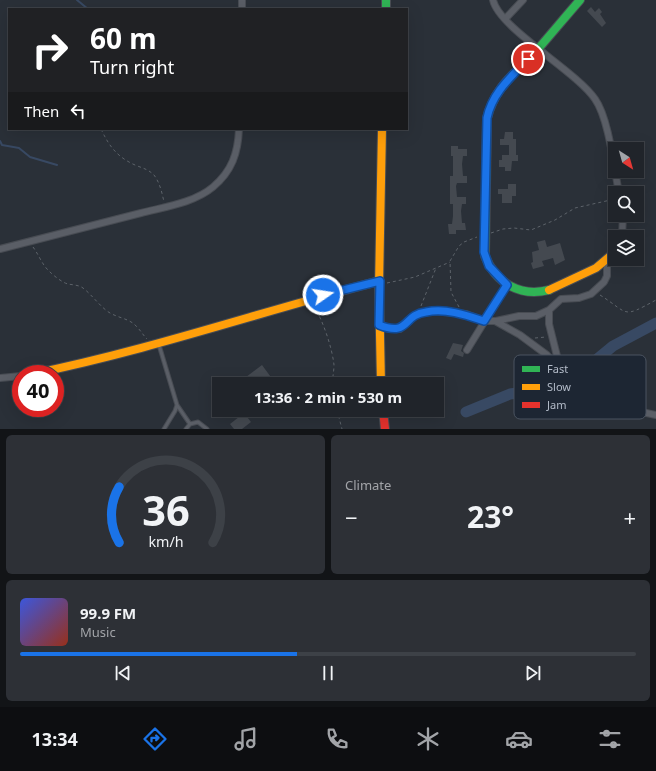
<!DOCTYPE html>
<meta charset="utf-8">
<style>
:root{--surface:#20242a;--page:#2d3036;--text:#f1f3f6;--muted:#a2a4a8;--line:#3d4147;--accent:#1a73e8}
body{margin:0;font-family:"Noto Sans",sans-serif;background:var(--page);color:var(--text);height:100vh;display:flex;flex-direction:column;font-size:15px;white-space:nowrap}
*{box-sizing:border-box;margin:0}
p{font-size:13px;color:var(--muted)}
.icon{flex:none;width:22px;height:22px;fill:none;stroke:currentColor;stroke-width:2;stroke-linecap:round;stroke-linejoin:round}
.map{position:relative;height:429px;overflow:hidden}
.drawer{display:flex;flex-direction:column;gap:6px;padding:6px;background:#121417;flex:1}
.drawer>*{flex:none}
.hud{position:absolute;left:8px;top:8px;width:400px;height:122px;border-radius:0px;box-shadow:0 4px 16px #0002,0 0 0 1px var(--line);background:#202124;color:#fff;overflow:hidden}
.needle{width:26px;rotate:143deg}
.fabs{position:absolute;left:608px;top:142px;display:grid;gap:8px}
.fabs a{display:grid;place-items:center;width:36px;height:36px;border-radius:0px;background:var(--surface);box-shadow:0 4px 16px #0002,0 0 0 1px var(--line);font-size:20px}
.speed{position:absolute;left:12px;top:365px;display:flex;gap:8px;font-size:20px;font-weight:700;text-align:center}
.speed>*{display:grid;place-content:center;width:52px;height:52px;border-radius:50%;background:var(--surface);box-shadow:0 4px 16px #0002,0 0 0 1px var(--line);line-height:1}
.speed .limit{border:6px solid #d22;background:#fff;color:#111}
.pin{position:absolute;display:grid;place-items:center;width:34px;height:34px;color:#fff;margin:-17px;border:2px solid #fff;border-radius:50%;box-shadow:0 1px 4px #0007}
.me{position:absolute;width:44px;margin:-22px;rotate:77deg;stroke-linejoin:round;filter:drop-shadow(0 0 3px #0008)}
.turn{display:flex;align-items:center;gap:14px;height:84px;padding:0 16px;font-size:18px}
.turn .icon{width:52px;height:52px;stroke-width:2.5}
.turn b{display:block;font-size:28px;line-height:34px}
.then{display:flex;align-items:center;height:38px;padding:0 16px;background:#0003;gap:8px;font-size:15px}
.big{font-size:30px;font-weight:700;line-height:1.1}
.drawer .widget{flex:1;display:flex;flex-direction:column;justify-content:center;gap:6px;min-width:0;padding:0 14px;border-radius:6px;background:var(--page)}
.drawer .dial{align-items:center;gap:0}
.dial svg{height:104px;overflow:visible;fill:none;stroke:var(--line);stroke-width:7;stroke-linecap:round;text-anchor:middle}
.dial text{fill:var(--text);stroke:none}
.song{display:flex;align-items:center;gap:12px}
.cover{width:48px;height:48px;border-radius:6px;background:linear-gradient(135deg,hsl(230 70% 55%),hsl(10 70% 35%))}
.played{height:4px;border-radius:2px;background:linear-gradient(90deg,var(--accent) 45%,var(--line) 45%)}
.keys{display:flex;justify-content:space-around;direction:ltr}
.heat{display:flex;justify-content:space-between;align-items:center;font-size:22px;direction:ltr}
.drawer .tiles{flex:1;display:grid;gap:6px;grid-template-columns:1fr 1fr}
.widget:last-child{grid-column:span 2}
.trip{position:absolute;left:212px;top:377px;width:232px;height:40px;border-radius:0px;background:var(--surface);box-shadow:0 4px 16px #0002,0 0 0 1px var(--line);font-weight:700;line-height:40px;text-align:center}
.menu{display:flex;height:64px;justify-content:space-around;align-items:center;background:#0d0e11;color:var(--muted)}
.menu .icon{width:28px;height:28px}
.menu .selected{color:var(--accent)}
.menu b{font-size:18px;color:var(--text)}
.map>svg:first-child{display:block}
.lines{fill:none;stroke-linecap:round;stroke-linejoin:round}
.stream{stroke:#384963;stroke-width:2}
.river{stroke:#384963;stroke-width:11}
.building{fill:#444950}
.lane-casing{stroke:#484c53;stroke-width:5}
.street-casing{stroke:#484c53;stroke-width:8}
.fast-casing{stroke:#484c53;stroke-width:10}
.slow-casing{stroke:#484c53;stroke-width:10}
.jam-casing{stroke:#484c53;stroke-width:10}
.path{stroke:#5d636a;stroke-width:1;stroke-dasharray:3 3;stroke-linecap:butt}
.lane{stroke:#5a5e66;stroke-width:3}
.street{stroke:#5a5e66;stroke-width:6}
.fast{stroke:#30b455;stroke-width:8}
.slow{stroke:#ff9f0a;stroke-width:8}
.jam{stroke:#e5322d;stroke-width:8}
.route-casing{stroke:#114b97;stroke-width:10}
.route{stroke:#1a73e8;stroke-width:7}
.key{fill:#1d2633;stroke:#4a5360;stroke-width:1}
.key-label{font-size:11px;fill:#b4bcc9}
</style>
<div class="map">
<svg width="656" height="429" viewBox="0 0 656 429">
<rect width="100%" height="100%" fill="#2a3038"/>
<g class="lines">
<path class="stream" d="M77 0 88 9
M0 141 2 145 19 148 30 157 57 165"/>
<path class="river" d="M466 412 510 394 545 389 565 376 596 360 613 346 656 323"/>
</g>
<path class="building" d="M591 7 595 12 599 8 602 12 600 14 606 23 602 27 587 11Z
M505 132H513V139H516V155H518V161H512L511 171H505V167H499V160H502V155H509V145H500V139H504Z
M451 146H458V149H467V156H463L462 164 463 176H467V183H457L456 186 457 197H466V204H462L461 211 462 223H465L466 230H456V234H449L448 224H452L453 216V204H450V176H453V156H451Z
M508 184H516V196H512V203H502V194H498V189H508Z
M545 240 547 247 560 243 565 260 555 265 553 258 542 261 544 266 533 269 531 263 533 262 532 252 539 250 537 242Z
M453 343 463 345 461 351 464 353 463 357 454 354 451 360 446 358Z
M262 365 276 384H245L242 380Z
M244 413 251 422 242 429H234L230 424Z"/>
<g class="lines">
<g class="lane-casing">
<path id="lane" d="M159 345 177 405 175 411 164 429
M177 405 190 424
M186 429 190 424 198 422 207 429"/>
</g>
<g class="street-casing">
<path id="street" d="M493 0C499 28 576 71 595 99 609 119 614 168 619 193
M242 9V0
M505 19 523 0
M622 237 623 215
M0 249C47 237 94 225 141 213 164 207 194 203 213 187 232 171 238 153 239 129
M549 310V324L560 368
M496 321 519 316H536L549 310 561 299 579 298 591 294 604 282 607 276V261
M379 325 390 329H400L415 316 424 312 432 311 466 314 484 321H495L520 335 547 355 565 376 583 390 601 400 619 407 656 415
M467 350 507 285
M0 378 21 376"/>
</g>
<g class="fast-casing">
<path id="fast" d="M386 0V9
M549 290C521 297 496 284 485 256L487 118C495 86 516 73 538 49 552 33 566 16 580 0"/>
</g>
<g class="slow-casing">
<path id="slow" d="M549 290 596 268 615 252
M32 374C150 350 263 311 379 281
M381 384 379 286 382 129"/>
</g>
<g class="jam-casing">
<path id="jam" d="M383 410 385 429"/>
</g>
<path class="path" d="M101 129C109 146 117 157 135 165 142 168 148 169 154 175 160 183 162 193 164 202
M491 233 503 229 514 228 531 230 555 220 575 208 615 199
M33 247C39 255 42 265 50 272 54 276 63 283 68 284 73 285 79 285 83 288 92 295 98 304 107 311 116 318 130 318 137 327 141 331 143 335 147 339
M387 283 415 277 450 262
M600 295C630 314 621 319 656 300
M314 306C323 321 332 347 334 365 334 372 332 378 333 384
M421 306 436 268
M459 307 451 292 450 261 459 246 464 242 477 237
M535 338 546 337
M337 410 342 429"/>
<use href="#lane" class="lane"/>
<use href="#street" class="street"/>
<use href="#fast" class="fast"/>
<use href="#slow" class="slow"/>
<use href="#jam" class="jam"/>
</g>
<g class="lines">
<g class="route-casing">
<path id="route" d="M323 295 380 281 379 325C410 337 402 315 426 312 446 308 466 315 484 321L507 285 489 266 484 252 487 118C492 93 511 77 528 59"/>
</g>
<use href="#route" class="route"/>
</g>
<rect x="514" y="355" width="132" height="64" rx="6" class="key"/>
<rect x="522" y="366" width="18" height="6" fill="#30b455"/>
<rect x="522" y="384" width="18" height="6" fill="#ff9f0a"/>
<rect x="522" y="402" width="18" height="6" fill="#e5322d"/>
<g class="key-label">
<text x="547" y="373">Fast</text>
<text x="547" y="391">Slow</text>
<text x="547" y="409">Jam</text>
</g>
</svg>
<div class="fabs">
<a><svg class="needle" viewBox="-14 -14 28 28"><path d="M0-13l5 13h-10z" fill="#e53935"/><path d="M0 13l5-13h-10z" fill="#a2a4a8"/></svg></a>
<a><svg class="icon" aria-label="search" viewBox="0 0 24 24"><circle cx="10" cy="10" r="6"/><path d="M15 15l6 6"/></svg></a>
<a><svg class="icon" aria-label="layers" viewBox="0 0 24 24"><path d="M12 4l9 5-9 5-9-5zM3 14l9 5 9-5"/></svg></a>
</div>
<div class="speed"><div class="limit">40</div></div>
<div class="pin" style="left:528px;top:59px;background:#d93025"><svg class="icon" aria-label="arrive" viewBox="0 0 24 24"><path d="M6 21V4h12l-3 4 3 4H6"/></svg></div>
<svg class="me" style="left:323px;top:295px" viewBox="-20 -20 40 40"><circle r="17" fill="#1a73e8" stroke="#fff" stroke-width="3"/><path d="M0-11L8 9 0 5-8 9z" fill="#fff"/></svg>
<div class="trip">13:36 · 2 min · 530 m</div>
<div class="hud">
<div class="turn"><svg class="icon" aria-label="right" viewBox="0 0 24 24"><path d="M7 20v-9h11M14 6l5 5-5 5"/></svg><div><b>60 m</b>Turn right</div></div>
<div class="then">Then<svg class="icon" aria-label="left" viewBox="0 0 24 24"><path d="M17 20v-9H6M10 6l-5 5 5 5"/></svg></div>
</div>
</div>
<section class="drawer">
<div class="tiles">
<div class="widget dial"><svg viewBox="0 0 100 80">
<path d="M14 69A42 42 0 1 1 86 69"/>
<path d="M14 69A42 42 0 0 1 14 26" stroke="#1a73e8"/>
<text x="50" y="56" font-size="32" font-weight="700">36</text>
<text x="50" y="72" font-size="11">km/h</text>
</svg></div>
<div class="widget"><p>Climate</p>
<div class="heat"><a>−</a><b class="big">23°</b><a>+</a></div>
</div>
<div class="widget">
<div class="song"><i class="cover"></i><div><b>99.9 FM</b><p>Music</p></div></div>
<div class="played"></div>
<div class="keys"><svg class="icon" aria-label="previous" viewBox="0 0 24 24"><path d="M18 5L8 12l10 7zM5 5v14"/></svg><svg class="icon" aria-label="pause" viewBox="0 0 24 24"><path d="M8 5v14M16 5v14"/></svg><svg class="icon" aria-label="next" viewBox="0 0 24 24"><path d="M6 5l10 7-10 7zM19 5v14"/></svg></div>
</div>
</div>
</section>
<nav class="menu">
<b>13:34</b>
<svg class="icon selected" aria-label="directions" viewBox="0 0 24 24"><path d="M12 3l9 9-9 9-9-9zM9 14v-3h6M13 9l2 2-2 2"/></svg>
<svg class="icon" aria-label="music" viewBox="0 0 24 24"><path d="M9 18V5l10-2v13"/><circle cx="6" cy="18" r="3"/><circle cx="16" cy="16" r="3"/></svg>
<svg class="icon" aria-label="phone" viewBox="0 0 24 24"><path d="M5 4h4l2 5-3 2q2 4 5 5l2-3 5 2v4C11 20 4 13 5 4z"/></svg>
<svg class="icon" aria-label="climate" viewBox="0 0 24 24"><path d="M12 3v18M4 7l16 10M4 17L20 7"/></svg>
<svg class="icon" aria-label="car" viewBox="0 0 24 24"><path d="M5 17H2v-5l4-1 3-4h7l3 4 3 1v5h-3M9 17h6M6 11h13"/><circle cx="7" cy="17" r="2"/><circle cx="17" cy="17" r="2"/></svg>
<svg class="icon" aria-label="filters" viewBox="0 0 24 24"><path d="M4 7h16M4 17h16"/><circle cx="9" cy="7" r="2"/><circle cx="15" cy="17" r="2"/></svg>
</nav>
